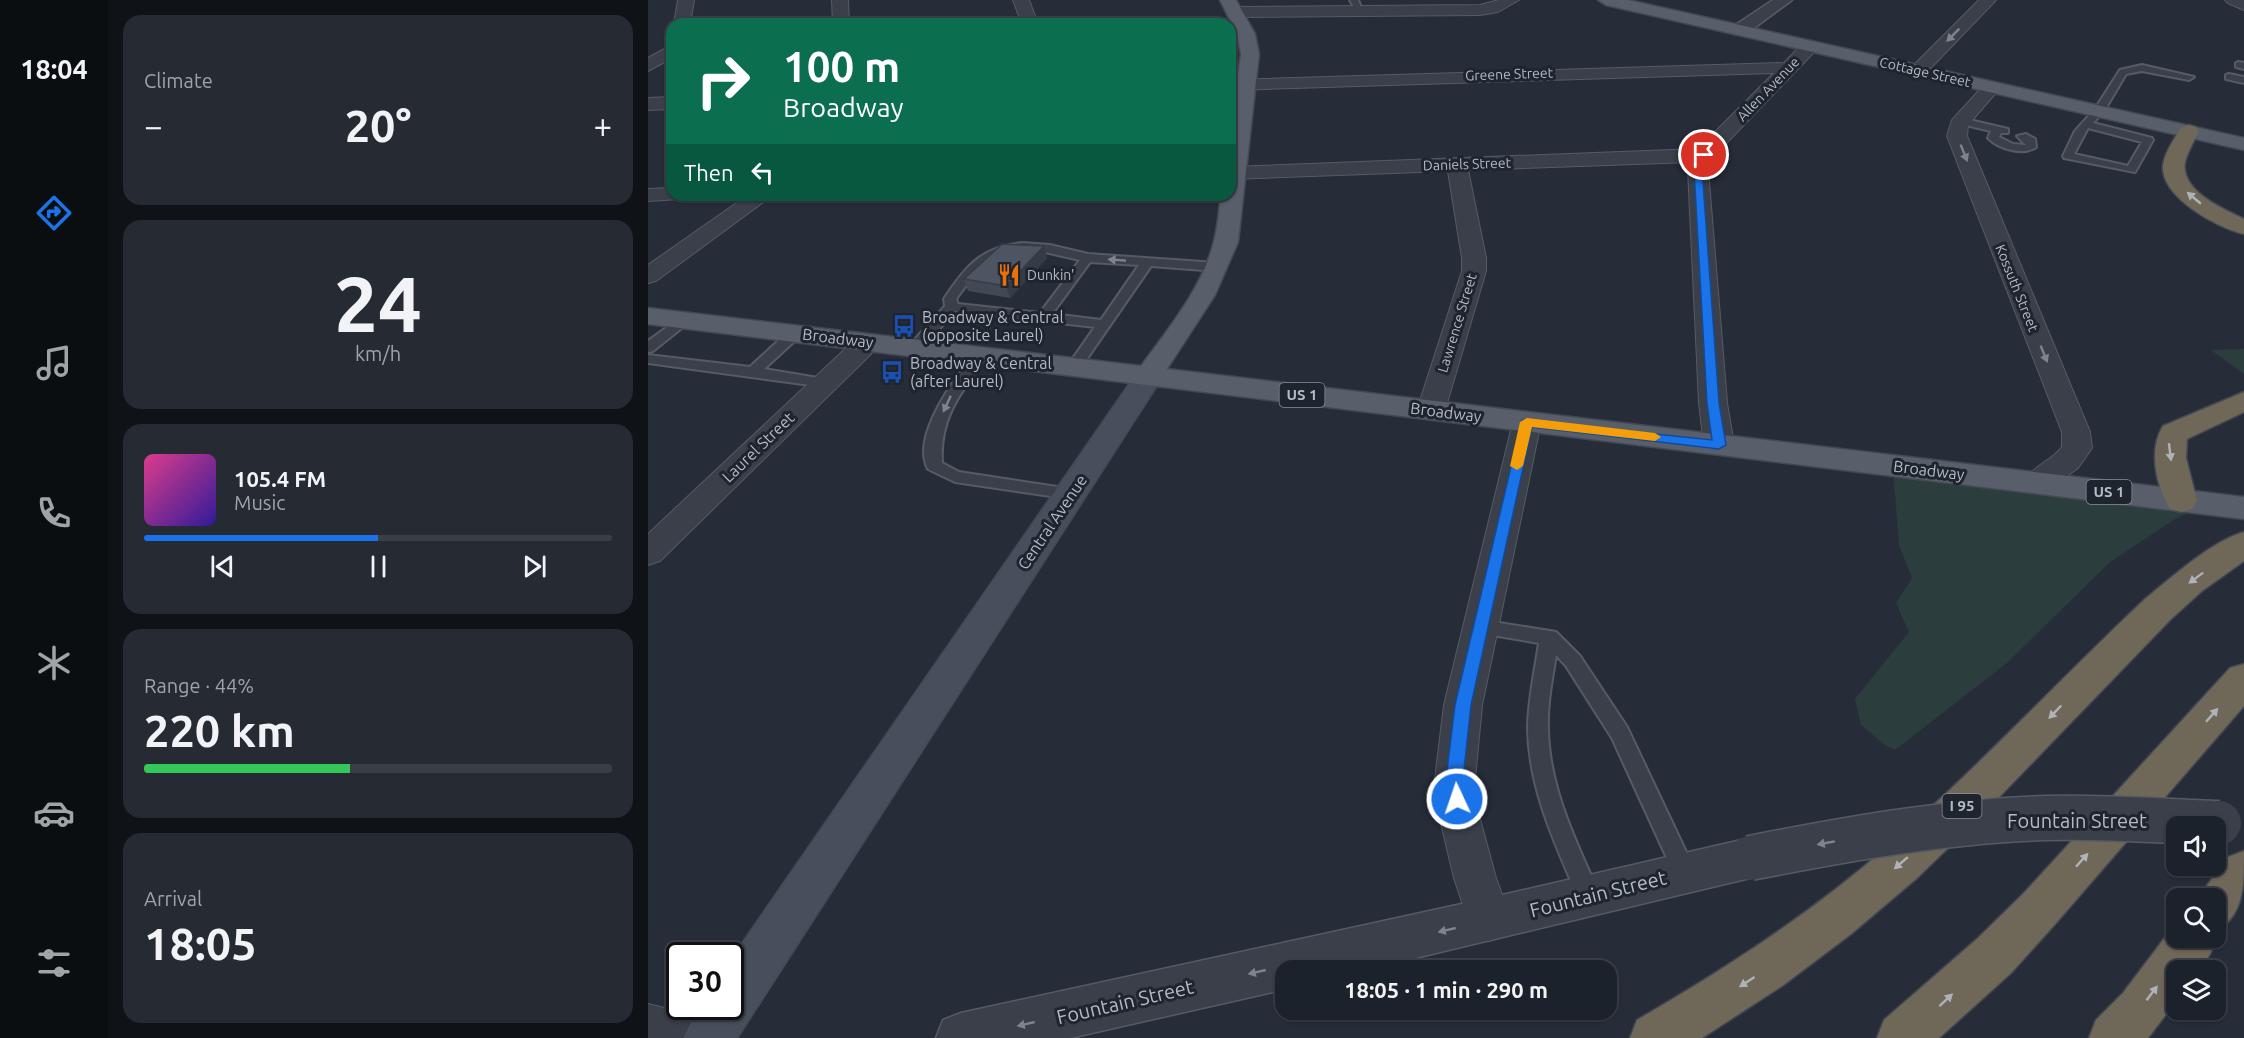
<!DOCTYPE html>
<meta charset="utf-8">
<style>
:root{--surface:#1c222b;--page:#252a33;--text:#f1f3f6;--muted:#a0a4a9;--line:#3a3f47;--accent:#1a73e8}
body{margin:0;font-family:Ubuntu,sans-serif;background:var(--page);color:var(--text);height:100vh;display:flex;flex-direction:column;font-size:22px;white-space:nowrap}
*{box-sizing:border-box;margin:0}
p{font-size:20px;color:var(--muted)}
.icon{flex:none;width:33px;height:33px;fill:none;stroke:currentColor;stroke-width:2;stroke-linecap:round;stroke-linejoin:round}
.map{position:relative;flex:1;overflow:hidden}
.drawer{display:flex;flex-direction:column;gap:15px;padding:15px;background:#0f1318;width:540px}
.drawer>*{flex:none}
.hud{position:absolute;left:18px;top:18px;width:570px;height:183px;border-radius:18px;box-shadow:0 2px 4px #0004,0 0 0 2px var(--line);background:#0b6e4f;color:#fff;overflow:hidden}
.fabs{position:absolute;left:1518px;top:816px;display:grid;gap:12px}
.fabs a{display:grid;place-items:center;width:60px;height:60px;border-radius:12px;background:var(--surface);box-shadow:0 2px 4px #0004,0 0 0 2px var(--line);font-size:30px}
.speed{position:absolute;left:18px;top:942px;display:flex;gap:12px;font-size:30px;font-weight:700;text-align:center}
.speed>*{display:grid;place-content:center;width:78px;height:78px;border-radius:50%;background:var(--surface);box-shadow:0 2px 4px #0004,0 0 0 2px var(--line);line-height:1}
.speed .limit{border:3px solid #111;border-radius:9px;background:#fff;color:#111}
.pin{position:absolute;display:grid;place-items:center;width:51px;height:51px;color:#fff;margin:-26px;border:3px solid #fff;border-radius:50%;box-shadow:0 2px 6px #0007}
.me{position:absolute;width:66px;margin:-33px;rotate:357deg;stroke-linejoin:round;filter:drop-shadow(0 0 4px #0008)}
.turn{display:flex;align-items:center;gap:21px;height:126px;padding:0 18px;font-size:27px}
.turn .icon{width:78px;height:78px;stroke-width:2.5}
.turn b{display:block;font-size:42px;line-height:51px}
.then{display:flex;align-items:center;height:57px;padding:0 18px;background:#0003;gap:12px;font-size:22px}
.big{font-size:45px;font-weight:700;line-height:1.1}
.drawer .card{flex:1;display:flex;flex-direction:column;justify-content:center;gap:9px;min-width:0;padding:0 21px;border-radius:18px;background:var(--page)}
.drawer .dial{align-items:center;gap:0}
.dial b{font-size:78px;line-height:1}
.song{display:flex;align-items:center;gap:18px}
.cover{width:72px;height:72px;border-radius:9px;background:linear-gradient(135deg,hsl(330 70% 55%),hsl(250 70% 35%))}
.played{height:6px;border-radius:3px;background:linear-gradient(90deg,var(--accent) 50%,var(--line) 50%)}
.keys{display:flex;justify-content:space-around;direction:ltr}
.heat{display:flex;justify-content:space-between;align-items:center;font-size:33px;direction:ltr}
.charge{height:9px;border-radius:4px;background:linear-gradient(90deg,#34c759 44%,var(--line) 0)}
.trip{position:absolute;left:627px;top:960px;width:342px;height:60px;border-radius:18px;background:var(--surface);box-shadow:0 2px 4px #0004,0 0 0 2px var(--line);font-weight:700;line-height:60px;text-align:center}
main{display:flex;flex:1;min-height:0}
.dock{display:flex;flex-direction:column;width:108px;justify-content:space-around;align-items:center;background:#0b0e11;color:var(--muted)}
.dock .icon{width:42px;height:42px}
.dock .active{color:var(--accent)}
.dock b{font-size:27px;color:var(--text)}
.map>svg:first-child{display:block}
.green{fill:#2c3d3e}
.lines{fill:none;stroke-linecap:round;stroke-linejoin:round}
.service-casing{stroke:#555b65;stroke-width:4}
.minor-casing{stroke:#555b65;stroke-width:2}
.tertiary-casing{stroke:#555b65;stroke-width:3}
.secondary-casing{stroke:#434953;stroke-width:3}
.primary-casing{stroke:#434953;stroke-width:3}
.motorway-casing{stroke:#424852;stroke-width:3}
.service{fill:#3a3f4a;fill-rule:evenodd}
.minor{fill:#3a3f4a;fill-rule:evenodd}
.tertiary{fill:#3a3f4a;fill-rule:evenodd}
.secondary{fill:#484f5c;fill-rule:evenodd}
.primary{fill:#585e6a;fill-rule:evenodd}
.motorway{fill:#6f6758;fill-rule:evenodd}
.tertiary-bridge-casing{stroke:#555b65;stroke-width:47;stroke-linecap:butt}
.tertiary-bridge{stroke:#3a3f4a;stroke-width:44}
.wall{fill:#424955}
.shaded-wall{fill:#363c45}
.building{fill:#4d5563;stroke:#363c45;stroke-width:1.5}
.oneway{fill:#7e838e}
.oneway2{fill:#aeb3ba}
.route{fill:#1a73e8;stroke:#114b97;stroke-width:1.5}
.slow{fill:#f59e0b}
.labels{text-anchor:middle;stroke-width:6;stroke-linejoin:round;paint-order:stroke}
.far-street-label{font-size:14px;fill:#b5bbc5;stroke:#1f252f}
.far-poi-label{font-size:14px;fill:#b5bbc5;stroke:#1f252f;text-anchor:start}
.shield{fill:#1f252f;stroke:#888e98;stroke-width:1.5}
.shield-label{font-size:15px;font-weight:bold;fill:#b5bbc5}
.poi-label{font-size:16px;fill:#b5bbc5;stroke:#1f252f;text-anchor:start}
.street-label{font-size:16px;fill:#b5bbc5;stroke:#1f252f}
.near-street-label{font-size:20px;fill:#b5bbc5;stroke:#1f252f}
</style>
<main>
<nav class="dock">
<b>18:04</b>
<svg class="icon active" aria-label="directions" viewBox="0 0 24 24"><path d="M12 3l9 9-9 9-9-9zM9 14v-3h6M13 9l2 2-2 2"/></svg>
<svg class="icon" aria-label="music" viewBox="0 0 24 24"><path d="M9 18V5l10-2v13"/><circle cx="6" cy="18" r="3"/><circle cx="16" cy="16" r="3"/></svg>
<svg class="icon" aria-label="phone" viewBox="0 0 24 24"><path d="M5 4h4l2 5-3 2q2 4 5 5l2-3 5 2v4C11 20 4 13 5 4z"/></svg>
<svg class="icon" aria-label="climate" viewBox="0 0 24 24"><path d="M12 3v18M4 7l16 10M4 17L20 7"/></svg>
<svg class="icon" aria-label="car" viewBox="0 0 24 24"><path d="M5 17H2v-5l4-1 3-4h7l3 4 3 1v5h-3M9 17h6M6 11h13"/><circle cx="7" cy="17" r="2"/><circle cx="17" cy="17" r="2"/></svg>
<svg class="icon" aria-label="filters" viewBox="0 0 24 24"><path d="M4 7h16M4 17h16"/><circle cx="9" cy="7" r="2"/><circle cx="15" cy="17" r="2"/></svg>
</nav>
<section class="drawer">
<div class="card"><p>Climate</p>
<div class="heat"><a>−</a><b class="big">20°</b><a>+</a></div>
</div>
<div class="card dial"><b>24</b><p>km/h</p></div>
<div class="card">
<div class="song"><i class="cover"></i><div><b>105.4 FM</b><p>Music</p></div></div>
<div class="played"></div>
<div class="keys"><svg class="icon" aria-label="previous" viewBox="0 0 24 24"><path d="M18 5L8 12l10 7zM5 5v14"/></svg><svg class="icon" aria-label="pause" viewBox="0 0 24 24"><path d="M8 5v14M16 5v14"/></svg><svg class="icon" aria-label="next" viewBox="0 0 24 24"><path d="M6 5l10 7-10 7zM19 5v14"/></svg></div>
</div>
<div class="card"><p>Range · 44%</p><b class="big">220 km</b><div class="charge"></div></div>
<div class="card"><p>Arrival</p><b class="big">18:05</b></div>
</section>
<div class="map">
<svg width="1596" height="1038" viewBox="0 0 1596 1038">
<rect width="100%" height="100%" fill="#262d39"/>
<path class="green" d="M1596 349V374L1563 350Z
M1245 468 1557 506 1527 519 1462 562 1359 663 1247 750 1237 745 1213 725 1207 699 1261 632 1248 603 1264 578 1251 545Z"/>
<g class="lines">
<g class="service-casing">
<path id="service" d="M702 0H710L715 13H709Z
M1591 62 1596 63V69L1588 67V63Z
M1494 65 1546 77 1541 80 1494 71 1478 74 1456 111 1445 123 1504 138 1505 140 1487 172 1416 158 1415 156 1427 131 1447 109 1472 70ZM1440 128 1494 142 1480 166 1426 154Z
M1581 74 1596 77V83L1578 79V75Z
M1313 118 1360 129V133H1353L1351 137 1365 144 1378 145 1369 136 1378 134 1387 139 1388 147C1375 156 1351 149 1340 138L1343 131 1309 123V119Z
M375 243 402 245 440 254 569 263 575 267 569 271 503 266 431 370 426 371 419 367 447 327 307 311 272 351H262L260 348 262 345 297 306 296 299C318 266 333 247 375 243ZM388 250 432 260 392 313 310 304 308 299C331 266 346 249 388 250ZM442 262 491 265 453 320 404 314Z
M35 316 40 317 42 320 40 323 5 351 0 352V341Z
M147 329 154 333 152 336 116 369 182 380 184 383 182 386 177 387 0 363V355L102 367 142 330Z
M332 352 339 356C314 391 291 417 294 463L311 472 423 489 429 490 431 494 429 498 423 499 307 482 280 469C265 441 297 393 313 371 318 364 324 354 332 352Z
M833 620 908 632 932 656 979 727 1048 873 1045 880 1037 883 1029 880 964 738 918 666 908 655C904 680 899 704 900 729 901 789 929 843 952 896L949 904 941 907 933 904C909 848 881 791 880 729 880 700 887 671 891 643L827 632 824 627 827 622Z"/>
</g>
<g class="minor-casing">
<path id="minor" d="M30 0H46L42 24H26Z
M184 0H200L201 24H185Z
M365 0H381L390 24H374Z
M851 0H871L850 12 832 15 587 17 579 12 587 7 832 5Z
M1331 0H1348L1276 75H1264L1261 71 1264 67Z
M1577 0H1596V10L1580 3Z
M1162 41 1170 46 1168 50 1065 157 1060 169 1079 403 1086 445 1081 452 1071 454 1061 452 1056 445 1051 403 1040 169 1043 162 820 170 838 258V271L797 410 793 416 783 419 773 416 769 410 814 271V258L800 171 582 179V167L1050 149 1126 73 582 90V80L1136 63 1156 42Z
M24 45V58L0 71V58Z
M1343 83 1349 84 1352 88 1320 125 1319 136 1442 432 1444 448 1430 468 1401 489 1390 492 1379 489 1375 482C1384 467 1403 461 1414 447V432L1299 136 1304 120 1337 84Z
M24 97V109L0 110V98Z
M24 188V195H34L32 199 0 201V189Z
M100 195H125L8 281 0 283V265Z
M220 334 229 336 233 342 229 348 12 561 0 565V534L211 336Z
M879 413 889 416 893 422 834 705 827 779 832 819 848 878 863 920 857 935 841 941 825 935 806 878 792 819 787 779 796 705 865 422 869 416Z
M0 1004 41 1014 58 1021 65 1038H0Z"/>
</g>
<g class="tertiary-casing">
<path id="tertiary" d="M1125 0H1144L1098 34H1086L1083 30 1086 26Z
M1102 838 1118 844 1124 858 1118 872 1102 878 717 970H638V989L422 1038H288L295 1020 313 1013 841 898Z"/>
</g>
<g class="secondary-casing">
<path id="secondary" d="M501 367 511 370 515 376 89 1038H35L52 1006H82V961L491 370Z"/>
</g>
<g class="primary-casing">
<path id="primary" d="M572 0H588L607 34 611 54 590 242 567 295 519 369 1596 497V519L0 324V308L493 366C520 329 555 287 566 241 570 226 571 210 573 195H582V131L593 54 589 34Z
M950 0H980L1596 138V150L958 5Z"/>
</g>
<g class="motorway-casing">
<path id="motorway" d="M1541 125 1548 127 1551 131C1546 141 1540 151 1537 162 1532 191 1575 209 1596 219V234C1570 228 1512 197 1515 165 1517 152 1527 137 1534 127Z
M1596 392V412L1539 439 1538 458 1549 501 1544 509 1533 512 1522 509C1508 486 1500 450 1515 426Z
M1596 532V561L1554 591 1523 619 1329 820 1269 878 1203 934 1134 986 1054 1038H982L989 1020C1077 969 1162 914 1239 847 1329 769 1410 681 1497 599 1523 578 1564 541 1596 532Z
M1596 664V706L1408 923 1363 973 1291 1038H1229L1236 1020 1329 939 1376 893 1582 668Z
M1596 851C1596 887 1596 915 1568 931V898H1550L1580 857Z
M1528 923V938H1568V934L1569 938 1562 954 1551 970H1528V1001L1500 1038H1441L1448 1020 1475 993Z"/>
</g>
<use href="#service" class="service"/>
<use href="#minor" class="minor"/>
<use href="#tertiary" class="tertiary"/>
<use href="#secondary" class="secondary"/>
<use href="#primary" class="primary"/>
<use href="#motorway" class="motorway"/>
<g class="tertiary-bridge-casing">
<path id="tertiary-bridge" d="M1102 858C1199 839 1298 821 1397 818 1455 816 1513 821 1571 823"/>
</g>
<use href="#tertiary-bridge" class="tertiary-bridge"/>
</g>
<path class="wall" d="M396 246 399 258 362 298 320 291 316 279Z"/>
<path class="shaded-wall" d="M396 246 399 258 362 298 358 286Z"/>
<path class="building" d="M354 244 396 246 358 286 316 279Z"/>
<defs><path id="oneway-solid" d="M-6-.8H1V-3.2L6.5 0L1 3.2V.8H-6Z" transform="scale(1.5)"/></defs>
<g class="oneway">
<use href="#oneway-solid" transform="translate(1305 35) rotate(135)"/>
<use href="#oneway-solid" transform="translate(1316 153) rotate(68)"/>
<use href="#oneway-solid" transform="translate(469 260) rotate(-176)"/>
<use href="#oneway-solid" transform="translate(1396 354) rotate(68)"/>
<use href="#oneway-solid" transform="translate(299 404) rotate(115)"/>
<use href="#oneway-solid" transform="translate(1178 843) rotate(170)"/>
<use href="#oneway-solid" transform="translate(799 930) rotate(167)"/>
<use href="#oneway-solid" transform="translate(609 972) rotate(167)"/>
<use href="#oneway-solid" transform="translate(378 1024) rotate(167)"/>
</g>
<g class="oneway2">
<use href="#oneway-solid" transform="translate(1546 198) rotate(-140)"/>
<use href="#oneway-solid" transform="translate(1522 452) rotate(83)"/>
<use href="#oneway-solid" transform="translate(1548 578) rotate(143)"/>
<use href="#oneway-solid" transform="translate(1407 712) rotate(134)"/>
<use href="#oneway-solid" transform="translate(1564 715) rotate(-49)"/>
<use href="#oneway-solid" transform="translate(1434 860) rotate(-48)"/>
<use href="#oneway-solid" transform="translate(1253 863) rotate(139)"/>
<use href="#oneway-solid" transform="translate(1099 982) rotate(147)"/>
<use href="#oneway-solid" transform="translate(1504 993) rotate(-53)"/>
<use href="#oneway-solid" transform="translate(1298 1000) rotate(-43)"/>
</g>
<path class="route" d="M1053 153 1061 155 1054 169 1071 403 1078 445 1071 449 884 427 823 705 815 779 818 799 816 804 809 807 803 804 798 779 807 705 874 420 1064 440 1059 403 1046 169Z"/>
<path class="slow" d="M879 418 1007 433 1013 437 1007 441 884 427 875 466 869 470 862 466 872 422Z"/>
<defs>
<g id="restaurant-bare" transform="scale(1.8)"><path d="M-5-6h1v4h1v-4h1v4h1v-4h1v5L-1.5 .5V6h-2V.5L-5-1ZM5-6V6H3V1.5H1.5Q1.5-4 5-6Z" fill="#e8710a" stroke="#1f252f" stroke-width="2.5" paint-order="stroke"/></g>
<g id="bus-bare" transform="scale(1.8)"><path d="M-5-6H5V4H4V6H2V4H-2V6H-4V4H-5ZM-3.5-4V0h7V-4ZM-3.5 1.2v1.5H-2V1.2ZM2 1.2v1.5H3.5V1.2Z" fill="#1a4fb4" stroke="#1f252f" stroke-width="2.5" paint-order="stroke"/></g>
</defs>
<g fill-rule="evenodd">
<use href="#restaurant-bare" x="361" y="275"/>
<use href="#bus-bare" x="256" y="326"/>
<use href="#bus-bare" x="244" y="372"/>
</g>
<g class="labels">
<g class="far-street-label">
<text transform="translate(1277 72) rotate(13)" y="5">Cottage Street</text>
<text transform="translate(861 74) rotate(-2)" y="5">Greene Street</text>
<text transform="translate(1120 89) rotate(-46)" y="5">Allen Avenue</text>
<text transform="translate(819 164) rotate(-2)" y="5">Daniels Street</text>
<text transform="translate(1369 288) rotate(68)" y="5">Kossuth Street</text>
<text transform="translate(809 323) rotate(-73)" y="5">Lawrence Street</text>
</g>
<g class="far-poi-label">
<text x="379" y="280">Dunkin'</text>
</g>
<g class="shield">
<rect x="631.5" y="383" width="45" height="24" rx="4.5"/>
<rect x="1438.5" y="480" width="45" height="24" rx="4.5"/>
<rect x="1294.5" y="794" width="39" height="24" rx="4.5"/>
</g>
<g class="shield-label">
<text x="654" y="400">US 1</text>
<text x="1461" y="497">US 1</text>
<text x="1314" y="811">I 95</text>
</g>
<g class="poi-label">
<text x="274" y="323">Broadway &amp; Central<tspan x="274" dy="18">(opposite Laurel)</tspan></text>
<text x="262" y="369">Broadway &amp; Central<tspan x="262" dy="18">(after Laurel)</tspan></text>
</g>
<g class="street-label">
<text transform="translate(190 338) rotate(7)" y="6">Broadway</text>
<text transform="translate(798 412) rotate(7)" y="6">Broadway</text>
<text transform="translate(110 447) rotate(-44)" y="6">Laurel Street</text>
<text transform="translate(1281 470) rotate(7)" y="6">Broadway</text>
<text transform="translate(404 522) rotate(-56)" y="6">Central Avenue</text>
</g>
<g class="near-street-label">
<text x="1429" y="828">Fountain Street</text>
<text transform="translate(950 894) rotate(-14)" y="7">Fountain Street</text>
<text transform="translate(477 1002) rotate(-13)" y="7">Fountain Street</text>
</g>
</g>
</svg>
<div class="fabs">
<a><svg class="icon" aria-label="sound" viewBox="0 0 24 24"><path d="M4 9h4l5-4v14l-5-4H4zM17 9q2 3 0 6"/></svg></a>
<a><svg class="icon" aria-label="search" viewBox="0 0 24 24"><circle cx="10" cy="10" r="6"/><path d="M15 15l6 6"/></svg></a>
<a><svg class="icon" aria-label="layers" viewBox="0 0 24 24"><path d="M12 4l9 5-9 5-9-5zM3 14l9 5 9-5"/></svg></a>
</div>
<div class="speed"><div class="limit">30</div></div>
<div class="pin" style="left:1056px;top:155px;background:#d93025"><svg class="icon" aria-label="arrive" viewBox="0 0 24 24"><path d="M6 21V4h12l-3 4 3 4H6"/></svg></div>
<svg class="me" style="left:809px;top:799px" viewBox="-20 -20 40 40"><circle r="17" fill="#1a73e8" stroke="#fff" stroke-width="3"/><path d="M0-11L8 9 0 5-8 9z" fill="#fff"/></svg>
<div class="trip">18:05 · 1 min · 290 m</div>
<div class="hud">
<div class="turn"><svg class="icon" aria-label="right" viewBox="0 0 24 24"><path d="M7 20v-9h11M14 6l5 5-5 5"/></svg><div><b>100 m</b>Broadway</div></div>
<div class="then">Then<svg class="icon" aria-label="left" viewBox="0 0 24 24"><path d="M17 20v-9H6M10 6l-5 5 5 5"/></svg></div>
</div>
</div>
</main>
